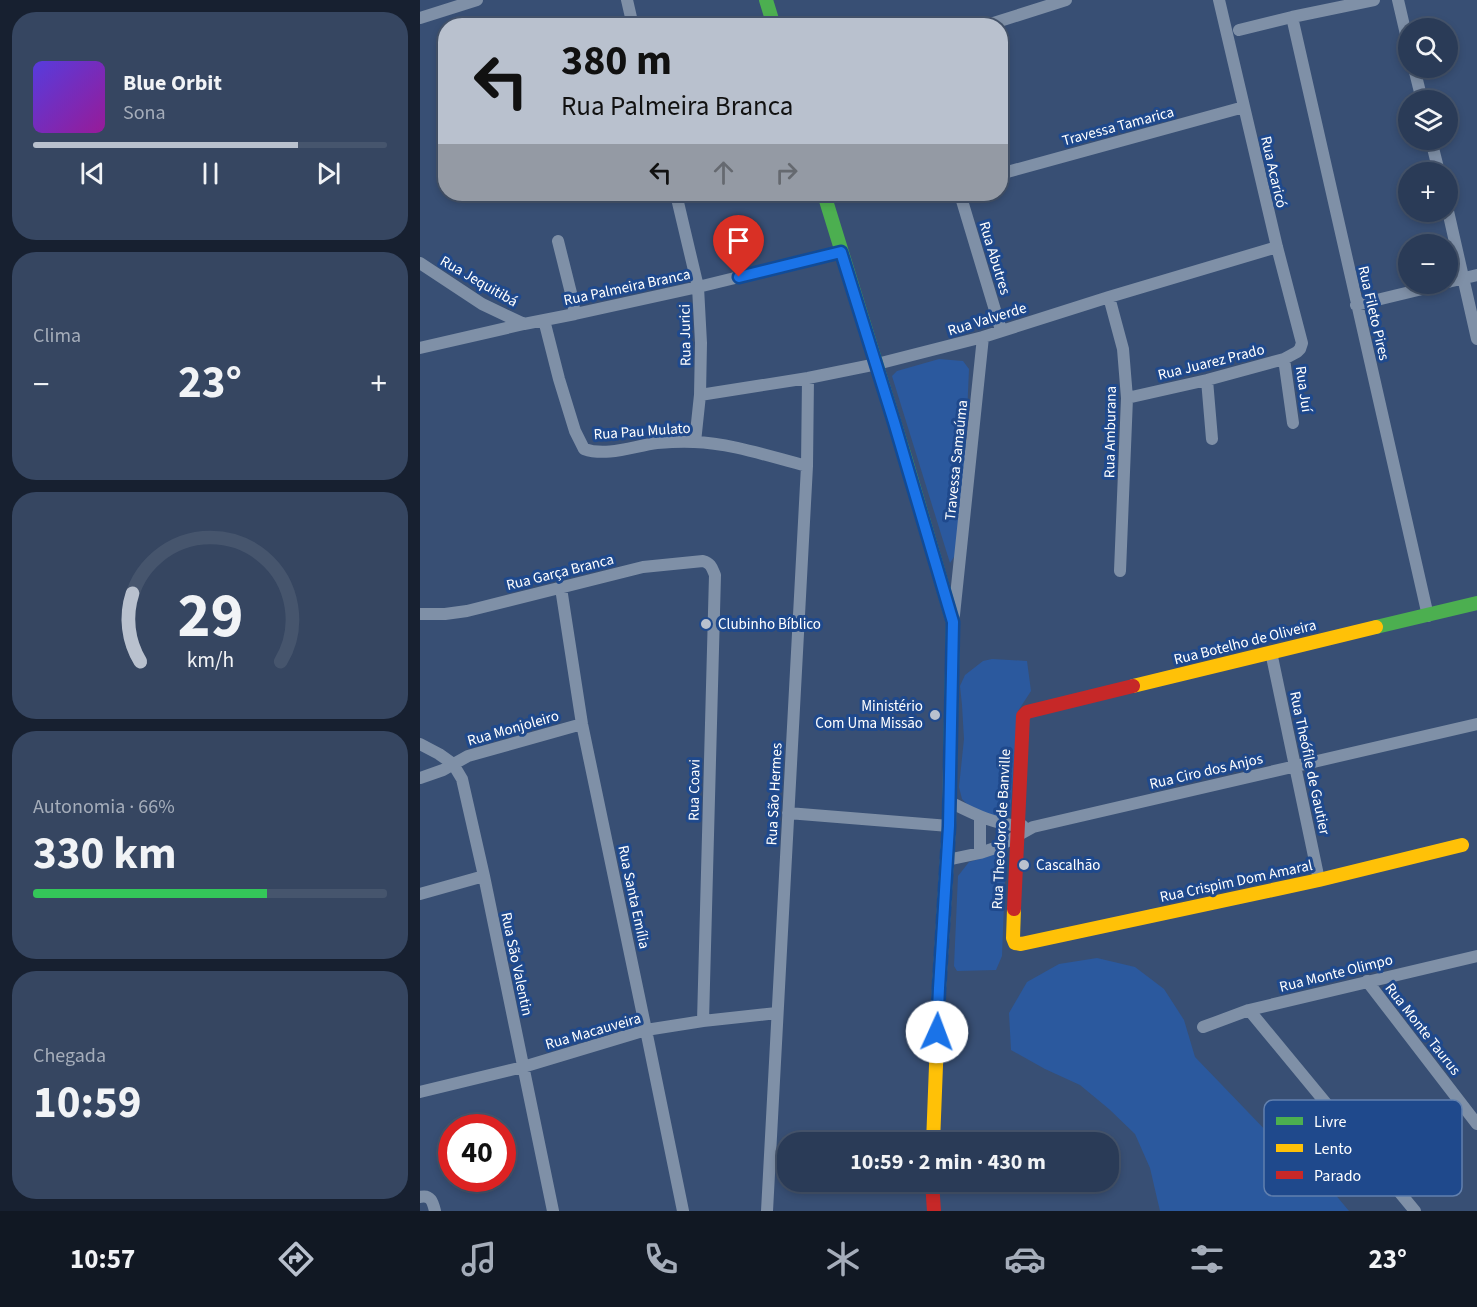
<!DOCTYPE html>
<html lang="pt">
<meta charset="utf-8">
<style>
:root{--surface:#2a3b57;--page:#364661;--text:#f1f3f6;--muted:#a5adba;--line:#46556d;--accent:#b9c1ce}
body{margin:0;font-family:"Source Sans 3",sans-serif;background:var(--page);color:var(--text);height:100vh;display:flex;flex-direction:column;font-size:22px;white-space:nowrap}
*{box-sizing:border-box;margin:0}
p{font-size:20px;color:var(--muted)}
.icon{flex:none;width:33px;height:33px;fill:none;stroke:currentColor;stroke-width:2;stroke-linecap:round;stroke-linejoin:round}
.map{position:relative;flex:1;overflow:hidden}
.details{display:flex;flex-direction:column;gap:12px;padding:12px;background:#172030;width:420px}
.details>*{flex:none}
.hud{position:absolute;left:18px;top:18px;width:570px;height:183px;border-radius:24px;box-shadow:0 3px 9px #0003,0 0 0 2px var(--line);background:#b9c1ce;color:#111;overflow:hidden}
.tools{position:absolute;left:978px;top:18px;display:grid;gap:12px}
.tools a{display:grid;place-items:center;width:60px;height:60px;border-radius:50%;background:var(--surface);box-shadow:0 3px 9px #0003,0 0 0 2px var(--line);font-size:30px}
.speed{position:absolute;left:18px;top:1114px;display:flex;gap:12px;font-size:30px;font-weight:700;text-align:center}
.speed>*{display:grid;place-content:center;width:78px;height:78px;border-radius:50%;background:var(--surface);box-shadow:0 3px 9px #0003,0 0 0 2px var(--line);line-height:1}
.speed .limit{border:9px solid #d22;background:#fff;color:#111}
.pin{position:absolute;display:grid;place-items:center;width:51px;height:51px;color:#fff;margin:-62px -26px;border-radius:50% 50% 50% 0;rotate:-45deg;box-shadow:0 0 6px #0007}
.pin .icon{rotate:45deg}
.me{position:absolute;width:66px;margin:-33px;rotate:2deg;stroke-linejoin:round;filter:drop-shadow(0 0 4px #0008)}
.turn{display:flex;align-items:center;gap:21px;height:126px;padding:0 24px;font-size:27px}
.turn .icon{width:78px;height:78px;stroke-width:2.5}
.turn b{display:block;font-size:42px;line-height:51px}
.lanes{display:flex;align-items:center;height:57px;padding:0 24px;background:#0003;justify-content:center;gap:30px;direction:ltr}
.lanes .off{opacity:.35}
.big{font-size:45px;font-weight:700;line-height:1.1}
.details .tile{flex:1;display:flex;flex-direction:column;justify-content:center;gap:9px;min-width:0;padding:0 21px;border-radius:24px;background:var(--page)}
.details .dial{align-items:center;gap:0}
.dial svg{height:156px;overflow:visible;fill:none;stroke:var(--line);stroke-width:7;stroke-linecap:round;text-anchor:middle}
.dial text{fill:var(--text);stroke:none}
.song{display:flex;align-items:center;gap:18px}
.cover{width:72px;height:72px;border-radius:9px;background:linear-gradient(135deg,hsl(250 70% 55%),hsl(300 70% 35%))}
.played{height:6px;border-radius:3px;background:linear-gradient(90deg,var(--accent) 75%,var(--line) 75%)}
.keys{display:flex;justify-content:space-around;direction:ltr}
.heat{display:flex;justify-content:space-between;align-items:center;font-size:33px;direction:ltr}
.charge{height:9px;border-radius:4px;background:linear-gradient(90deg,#34c759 66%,var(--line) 0)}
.trip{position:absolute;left:357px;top:1132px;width:342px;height:60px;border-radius:24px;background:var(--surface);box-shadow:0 3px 9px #0003,0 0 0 2px var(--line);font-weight:700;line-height:60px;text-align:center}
.dock{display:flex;height:96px;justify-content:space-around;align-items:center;background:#111823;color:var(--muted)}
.dock .icon{width:42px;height:42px}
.dock .on{color:var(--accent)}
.dock b{font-size:27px;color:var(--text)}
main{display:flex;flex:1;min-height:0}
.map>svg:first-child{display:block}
.green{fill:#2b599e}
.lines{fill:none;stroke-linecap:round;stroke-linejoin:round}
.street{stroke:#7f90a7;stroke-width:12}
.fast{stroke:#4caf50;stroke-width:14}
.slow{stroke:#ffc107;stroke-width:14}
.jam{stroke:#c62828;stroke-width:14}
.route-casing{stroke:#114b97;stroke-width:15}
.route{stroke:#1a73e8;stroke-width:10}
.poi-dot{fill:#b9c1ce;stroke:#1f498c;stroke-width:2}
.labels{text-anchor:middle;stroke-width:6;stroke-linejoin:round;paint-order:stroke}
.street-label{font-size:15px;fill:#fff;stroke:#1f498c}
.poi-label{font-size:15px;fill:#fff;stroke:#1f498c;text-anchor:start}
.key{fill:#1f498c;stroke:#6280ae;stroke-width:1.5}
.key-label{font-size:16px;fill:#fff}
</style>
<main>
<section class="details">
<div class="tile">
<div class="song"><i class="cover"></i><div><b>Blue Orbit</b><p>Sona</p></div></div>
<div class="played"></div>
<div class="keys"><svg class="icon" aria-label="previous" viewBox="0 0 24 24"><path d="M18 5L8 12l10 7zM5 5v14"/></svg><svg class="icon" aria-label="pause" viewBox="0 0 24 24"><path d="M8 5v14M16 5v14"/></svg><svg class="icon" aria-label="next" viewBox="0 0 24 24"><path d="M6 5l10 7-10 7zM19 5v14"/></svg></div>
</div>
<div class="tile"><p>Clima</p>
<div class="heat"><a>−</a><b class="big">23°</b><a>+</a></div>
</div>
<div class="tile dial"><svg viewBox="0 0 100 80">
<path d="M14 69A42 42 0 1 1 86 69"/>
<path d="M14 69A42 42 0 0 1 10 34" stroke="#b9c1ce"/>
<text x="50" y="56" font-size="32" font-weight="700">29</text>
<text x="50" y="72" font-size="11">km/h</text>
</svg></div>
<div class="tile"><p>Autonomia · 66%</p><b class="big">330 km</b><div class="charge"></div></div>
<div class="tile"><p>Chegada</p><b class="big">10:59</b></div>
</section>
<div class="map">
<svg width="1057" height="1211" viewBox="0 0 1057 1211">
<rect width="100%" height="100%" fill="#384f74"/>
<path class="green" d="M519 359 543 361 549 369 543 506 536 554 530 563 472 376 477 371Z
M572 659 607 661 611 691 598 711 590 817 567 815 552 809 542 799 539 787 544 739 542 705 540 686 545 675 563 661Z
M586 851 582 956 576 970 537 971 534 966 538 876 549 862Z
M677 958 715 967 744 989 764 1020 775 1057 853 1138 909 1187 929 1211H740L730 1168 715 1134 689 1109 660 1085 625 1069 591 1050 589 1013 607 982 639 964Z"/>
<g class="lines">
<path class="street" d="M207 0 213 26
M978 0 988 43
M872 17 1008 616
M0 18 57 0
M564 26 646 0
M819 30 872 17 954 0
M994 68 1002 100
M1011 140 1019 172
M580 174 824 107
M256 194 278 287 281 343 280 395 275 442
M540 194 581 330
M1028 211 1057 339
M138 241 151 293 155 314
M0 263 62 304 104 324
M1028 282 1057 275
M689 297 703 349 707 398 700 571
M936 305 1023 284
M124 320 139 379 155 431 164 449C187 457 214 446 237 443 249 442 262 441 274 442 311 443 351 457 387 466
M0 348 104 324 155 314 278 287 421 252
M864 359 873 423
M787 380 792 439
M280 395 388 378 457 364 563 337 689 297 857 247
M707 398 787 380 864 359 877 352 880 349 882 343 857 247 799 0
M141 588 162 724 226 1030 263 1211
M0 614H25L47 611 223 567 283 561C291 563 292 568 295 575L283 1021
M534 615 563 337
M851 652 899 880
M0 744 19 754 33 764 42 779 64 876 133 1211
M0 778 23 770 48 756 162 724
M530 802C554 814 575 825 603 826
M368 813 529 826
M560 853V817
M527 860 560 853 575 848 613 827 1057 724
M0 894 64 876
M947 981 1057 1124
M829 1010 995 1211
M783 1027 829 1010 1057 956
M0 1092 103 1067 226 1030 283 1021 357 1013
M0 1197C11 1194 13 1203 15 1211
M347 1211 387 466 388 378"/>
<path class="fast" d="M346 0 354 26
M404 194 486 460 533 622 530 766
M956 627 1057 603"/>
<path class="slow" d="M713 686 956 627
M594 909 593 938 595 943 601 944 899 880 1042 845
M513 1143 519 988 529 826 530 766"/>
<path class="jam" d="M594 909 603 716 607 712 713 686
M512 1182 514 1211"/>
</g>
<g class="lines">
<g class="route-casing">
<path id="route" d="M319 277 421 252 474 422 533 622 529 826 519 988 517 1032"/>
</g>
<use href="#route" class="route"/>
</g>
<g class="poi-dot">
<circle cx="286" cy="624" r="6"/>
<circle cx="515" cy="715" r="6"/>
<circle cx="604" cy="865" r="6"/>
</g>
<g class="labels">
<g class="street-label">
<text transform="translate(698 126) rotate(-15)" y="5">Travessa Tamarica</text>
<text transform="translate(854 172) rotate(77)" y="5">Rua Acaricó</text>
<text transform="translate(575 258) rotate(73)" y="5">Rua Abutres</text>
<text transform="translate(59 281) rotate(30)" y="5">Rua Jequitibá</text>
<text transform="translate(207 287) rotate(-12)" y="5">Rua Palmeira Branca</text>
<text transform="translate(954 313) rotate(77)" y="5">Rua Fileto Pires</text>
<text transform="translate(567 319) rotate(-17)" y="5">Rua Valverde</text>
<text transform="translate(265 335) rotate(-91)" y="5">Rua Jurici</text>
<text transform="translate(791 362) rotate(-14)" y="5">Rua Juarez Prado</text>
<text transform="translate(884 389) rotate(82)" y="5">Rua Juí</text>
<text transform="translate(222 431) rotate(-4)" y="5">Rua Pau Mulato</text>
<text transform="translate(690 432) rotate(-89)" y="5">Rua Amburana</text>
<text transform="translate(536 460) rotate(-84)" y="5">Travessa Samaúma</text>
<text transform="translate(140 572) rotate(-14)" y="5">Rua Garça Branca</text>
<text transform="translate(825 642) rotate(-14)" y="5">Rua Botelho de Oliveira</text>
<text transform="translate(93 728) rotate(-16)" y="5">Rua Monjoleiro</text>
<text transform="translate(890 763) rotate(78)" y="5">Rua Theófile de Gautier</text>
<text transform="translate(786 771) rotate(-13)" y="5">Rua Ciro dos Anjos</text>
<text transform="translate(274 790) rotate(-89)" y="5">Rua Coavi</text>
<text transform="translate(354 794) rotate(-87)" y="5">Rua São Hermes</text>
<text transform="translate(581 829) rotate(-87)" y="5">Rua Theodoro de Banville</text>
<text transform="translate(816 881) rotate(-12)" y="5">Rua Crispim Dom Amaral</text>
<text transform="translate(214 897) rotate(78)" y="5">Rua Santa Emília</text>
<text transform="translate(97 964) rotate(78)" y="5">Rua São Valentin</text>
<text transform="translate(916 973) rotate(-14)" y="5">Rua Monte Olimpo</text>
<text transform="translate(1003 1029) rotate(52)" y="5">Rua Monte Taurus</text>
<text transform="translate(173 1031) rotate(-16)" y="5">Rua Macauveira</text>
</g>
<g class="poi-label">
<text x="298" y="629">Clubinho Bíblico</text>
<text x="503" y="711" text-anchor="end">Ministério<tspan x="503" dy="17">Com Uma Missão</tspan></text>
<text x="616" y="870">Cascalhão</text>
</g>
</g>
<rect x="844" y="1100" width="198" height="96" rx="9" class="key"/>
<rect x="856" y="1117" width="27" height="8" fill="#4caf50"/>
<rect x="856" y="1144" width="27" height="8" fill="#ffc107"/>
<rect x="856" y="1171" width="27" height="8" fill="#c62828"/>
<g class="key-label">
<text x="894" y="1127">Livre</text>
<text x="894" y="1154">Lento</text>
<text x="894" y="1181">Parado</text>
</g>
</svg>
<div class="tools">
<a><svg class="icon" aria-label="search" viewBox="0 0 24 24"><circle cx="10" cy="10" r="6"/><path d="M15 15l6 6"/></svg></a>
<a><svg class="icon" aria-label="layers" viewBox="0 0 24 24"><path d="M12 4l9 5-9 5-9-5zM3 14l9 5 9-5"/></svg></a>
<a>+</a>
<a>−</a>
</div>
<div class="speed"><div class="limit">40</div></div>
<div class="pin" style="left:319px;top:277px;background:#d93025"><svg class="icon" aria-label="arrive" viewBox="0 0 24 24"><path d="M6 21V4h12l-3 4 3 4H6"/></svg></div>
<svg class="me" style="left:517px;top:1032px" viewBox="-20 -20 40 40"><circle r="19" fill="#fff"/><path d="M0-13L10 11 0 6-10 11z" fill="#1a73e8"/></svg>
<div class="trip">10:59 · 2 min · 430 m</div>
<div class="hud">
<div class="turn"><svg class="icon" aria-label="left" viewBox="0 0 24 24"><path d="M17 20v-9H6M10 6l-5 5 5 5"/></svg><div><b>380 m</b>Rua Palmeira Branca</div></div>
<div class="lanes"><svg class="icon" aria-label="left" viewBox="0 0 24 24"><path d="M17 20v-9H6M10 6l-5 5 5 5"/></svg><svg class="icon off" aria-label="ahead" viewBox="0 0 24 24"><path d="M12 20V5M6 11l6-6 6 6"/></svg><svg class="icon off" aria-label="right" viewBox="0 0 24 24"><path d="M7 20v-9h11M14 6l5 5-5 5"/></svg></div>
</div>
</div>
</main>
<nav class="dock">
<b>10:57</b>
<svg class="icon on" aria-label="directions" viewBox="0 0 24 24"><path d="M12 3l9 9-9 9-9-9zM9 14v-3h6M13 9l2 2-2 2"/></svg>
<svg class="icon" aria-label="music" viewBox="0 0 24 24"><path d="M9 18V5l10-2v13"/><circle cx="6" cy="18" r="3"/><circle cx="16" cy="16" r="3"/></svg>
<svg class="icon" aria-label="phone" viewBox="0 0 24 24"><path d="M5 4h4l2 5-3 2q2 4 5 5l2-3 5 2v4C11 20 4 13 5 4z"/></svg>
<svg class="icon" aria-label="climate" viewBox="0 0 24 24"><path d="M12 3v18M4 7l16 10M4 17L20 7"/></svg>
<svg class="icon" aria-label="car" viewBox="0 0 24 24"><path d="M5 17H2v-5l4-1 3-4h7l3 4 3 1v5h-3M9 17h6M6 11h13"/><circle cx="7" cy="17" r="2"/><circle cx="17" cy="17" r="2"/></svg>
<svg class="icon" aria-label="filters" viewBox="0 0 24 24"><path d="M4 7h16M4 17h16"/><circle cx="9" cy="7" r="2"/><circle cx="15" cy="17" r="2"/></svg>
<b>23°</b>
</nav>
